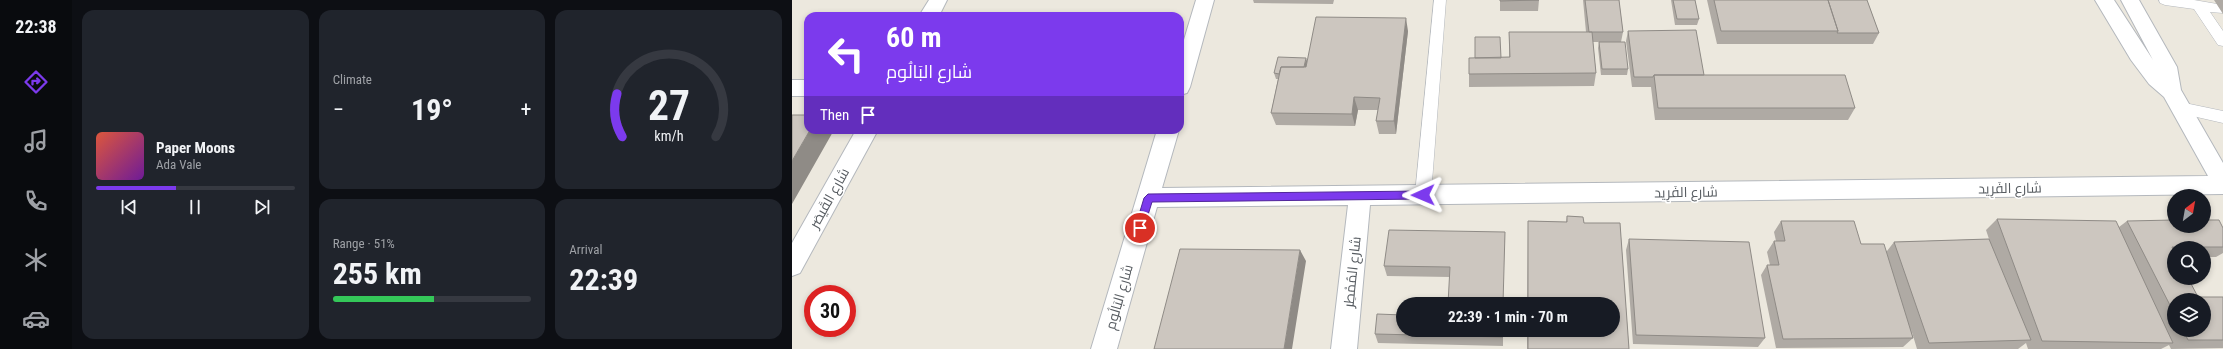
<!DOCTYPE html>
<meta charset="utf-8">
<style>
:root{--surface:#171b24;--page:#20242c;--text:#f1f3f6;--muted:#9ea1a6;--line:#363941;--accent:#7c3aed}
body{margin:0;font-family:"Roboto Condensed",Cairo,sans-serif;background:var(--page);color:var(--text);height:100vh;display:flex;flex-direction:column;font-size:15px;white-space:nowrap}
*{box-sizing:border-box;margin:0}
p{font-size:13px;color:var(--muted)}
.icon{flex:none;width:22px;height:22px;fill:none;stroke:currentColor;stroke-width:2;stroke-linecap:round;stroke-linejoin:round}
.map{position:relative;flex:1;overflow:hidden}
.side{display:flex;flex-direction:column;gap:10px;padding:10px;background:#0d0f14;width:720px}
.side>*{flex:none}
.top-card{position:absolute;left:12px;top:12px;width:380px;height:122px;border-radius:12px;box-shadow:0 2px 6px #0003;background:#7c3aed;color:#fff;overflow:hidden}
.needle{width:26px;rotate:31deg}
.controls{position:absolute;left:1375px;top:189px;display:grid;gap:8px}
.controls a{display:grid;place-items:center;width:44px;height:44px;border-radius:50%;background:var(--surface);box-shadow:0 2px 6px #0003;font-size:20px}
.speed{position:absolute;left:12px;top:285px;display:flex;gap:8px;font-size:20px;font-weight:700;text-align:center}
.speed>*{display:grid;place-content:center;width:52px;height:52px;border-radius:50%;background:var(--surface);box-shadow:0 2px 6px #0003;line-height:1}
.speed .limit{border:6px solid #d22;background:#fff;color:#111}
.pin{position:absolute;display:grid;place-items:center;width:34px;height:34px;color:#fff;margin:-17px;border:2px solid #fff;border-radius:50%;box-shadow:0 1px 4px #0007}
.me{position:absolute;width:44px;margin:-22px;rotate:269deg;stroke-linejoin:round;filter:drop-shadow(0 0 3px #0008)}
.turn{display:flex;align-items:center;gap:14px;height:84px;padding:0 16px;font-size:18px}
.turn .icon{width:52px;height:52px;stroke-width:2.5}
.turn b{display:block;font-size:28px;line-height:34px}
.then{display:flex;align-items:center;height:38px;padding:0 16px;background:#0003;gap:8px;font-size:15px}
.big{font-size:30px;font-weight:700;line-height:1.1}
.side .widget{flex:1;display:flex;flex-direction:column;justify-content:center;gap:6px;min-width:0;padding:0 14px;border-radius:12px;background:var(--page)}
.side .dial{align-items:center;gap:0}
.dial svg{height:104px;overflow:visible;fill:none;stroke:var(--line);stroke-width:7;stroke-linecap:round;text-anchor:middle}
.dial text{fill:var(--text);stroke:none}
.song{display:flex;align-items:center;gap:12px}
.cover{width:48px;height:48px;border-radius:6px;background:linear-gradient(135deg,hsl(10 70% 55%),hsl(280 70% 35%))}
.played{height:4px;border-radius:2px;background:linear-gradient(90deg,var(--accent) 40%,var(--line) 40%)}
.keys{display:flex;justify-content:space-around;direction:ltr}
.heat{display:flex;justify-content:space-between;align-items:center;font-size:22px;direction:ltr}
.charge{height:6px;border-radius:3px;background:linear-gradient(90deg,#34c759 51%,var(--line) 0)}
.side .tiles{flex:1;display:grid;gap:10px;grid-template-columns:repeat(3,1fr)}
.widget:first-child{grid-row:span 2}
.trip{position:absolute;left:604px;top:297px;width:224px;height:40px;border-radius:20px;background:var(--surface);box-shadow:0 2px 6px #0003;font-weight:700;line-height:40px;text-align:center}
main{display:flex;flex:1;min-height:0}
.tabs{display:flex;flex-direction:column;width:72px;justify-content:space-around;align-items:center;background:#090b0e;color:var(--muted)}
.tabs .icon{width:28px;height:28px}
.tabs .active{color:var(--accent)}
.tabs b{font-size:18px;color:var(--text)}
.map>svg:first-child{display:block}
.lines{fill:none;stroke-linecap:round;stroke-linejoin:round}
.lane-casing{stroke:#b4b8bd;stroke-width:1}
.street-casing{stroke:#b4b8bd;stroke-width:2}
.lane{fill:#fff;fill-rule:evenodd}
.street{fill:#fff;fill-rule:evenodd}
.wall{fill:#afaaa4;fill-rule:evenodd}
.shaded-wall{fill:#8f8b86}
.building{fill:#ccc6bf;stroke:#8f8b86}
.route{fill:#7c3aed;stroke:#51269a}
.labels{text-anchor:middle;stroke-width:3;stroke-linejoin:round;paint-order:stroke}
.street-label{font-size:14px;fill:#575c61;stroke:#fff}
</style>
<main>
<nav class="tabs">
<b>22:38</b>
<svg class="icon active" aria-label="directions" viewBox="0 0 24 24"><path d="M12 3l9 9-9 9-9-9zM9 14v-3h6M13 9l2 2-2 2"/></svg>
<svg class="icon" aria-label="music" viewBox="0 0 24 24"><path d="M9 18V5l10-2v13"/><circle cx="6" cy="18" r="3"/><circle cx="16" cy="16" r="3"/></svg>
<svg class="icon" aria-label="phone" viewBox="0 0 24 24"><path d="M5 4h4l2 5-3 2q2 4 5 5l2-3 5 2v4C11 20 4 13 5 4z"/></svg>
<svg class="icon" aria-label="climate" viewBox="0 0 24 24"><path d="M12 3v18M4 7l16 10M4 17L20 7"/></svg>
<svg class="icon" aria-label="car" viewBox="0 0 24 24"><path d="M5 17H2v-5l4-1 3-4h7l3 4 3 1v5h-3M9 17h6M6 11h13"/><circle cx="7" cy="17" r="2"/><circle cx="17" cy="17" r="2"/></svg>
</nav>
<section class="side">
<div class="tiles">
<div class="widget">
<div class="song"><i class="cover"></i><div><b>Paper Moons</b><p>Ada Vale</p></div></div>
<div class="played"></div>
<div class="keys"><svg class="icon" aria-label="previous" viewBox="0 0 24 24"><path d="M18 5L8 12l10 7zM5 5v14"/></svg><svg class="icon" aria-label="pause" viewBox="0 0 24 24"><path d="M8 5v14M16 5v14"/></svg><svg class="icon" aria-label="next" viewBox="0 0 24 24"><path d="M6 5l10 7-10 7zM19 5v14"/></svg></div>
</div>
<div class="widget"><p>Climate</p>
<div class="heat"><a>−</a><b class="big">19°</b><a>+</a></div>
</div>
<div class="widget dial"><svg viewBox="0 0 100 80">
<path d="M14 69A42 42 0 1 1 86 69"/>
<path d="M14 69A42 42 0 0 1 10 36" stroke="#7c3aed"/>
<text x="50" y="56" font-size="32" font-weight="700">27</text>
<text x="50" y="72" font-size="11">km/h</text>
</svg></div>
<div class="widget"><p>Range · 51%</p><b class="big">255 km</b><div class="charge"></div></div>
<div class="widget"><p>Arrival</p><b class="big">22:39</b></div>
</div>
</section>
<div class="map">
<svg width="1431" height="349" viewBox="0 0 1431 349">
<rect width="100%" height="100%" fill="#ece8de"/>
<g class="lines">
<g class="lane-casing">
<path id="lane" d="M642 0H654L639 195 636 200 631 202 626 200 623 195Z
M1367 0H1402L1431 5V13L1418 12 1431 31V46L1426 45 1402 9 1373 5 1368 3Z
M1388 102 1431 111V123L1383 112 1381 108 1383 104Z"/>
</g>
<g class="street-casing">
<path id="street" d="M137 0H155L147 16H127Z
M404 0H422L398 87 395 93 388 95V53Z
M1303 0H1322L1361 60 1329 0H1347L1385 67 1389 90 1431 163V194L578 205 565 349H539L556 205 365 207 325 349H299L365 130H387L370 188 1416 176 1372 97 1357 84 1339 60Z
M0 80H16V96H0Z
M64 130H86L8 273 0 276V243Z"/>
</g>
<use href="#lane" class="lane"/>
<use href="#street" class="street"/>
</g>
<path class="wall" d="M461 0H542L541 4 462 3Z
M708 0H747L746 11H708Z
M791 0H827L831 32 829 42 836 69 835 75H809L806 48 807 42H801L804 73 802 86 677 87V74L709 58 717 57V32H794Z
M879 0H903L907 19 905 25H883Z
M915 0H1075L1087 33 1081 44H925Z
M1422 0H1431V14Z
M616 31 604 134H587L584 121 586 110H566L563 126 484 125 479 113 486 79H484L482 73 515 62Z
M836 31 912 75 1063 108 1056 120H863L859 87H840L834 41Z
M775 216 791 217 792 223H828L837 349H735V330H821V304H735L736 221 774 222Z
M1205 219 1327 227 1335 221 1431 228V253L1424 257H1412V248H1382V278L1406 297H1431V348L1379 349 1377 345 1369 349H1236L1234 343 1226 349H1125L1119 329 1121 338 1111 347 984 348 969 275 975 265H978L975 252 982 241H984L982 232 989 221 1069 244 1095 251 1102 242 1197 239 1194 230ZM1382 300 1412 330H1382Z
M713 232V242L658 277 595 276 592 266Z
M837 239 973 338 966 347 841 344 834 250Z
M611 330H711V346L586 343 583 334Z"/>
<path class="shaded-wall" d="M614 18 616 31 604 134 602 121Z
M514 58 516 64 511 74Z
M562 97 566 110 563 126 560 114Z
M18 130H42L0 204V161Z
M508 250 514 261 500 349H492Z"/>
<path class="building" d="M708 0H747L708 1Z
M793 0H827L831 32H797Z
M881 0H903L907 19H885Z
M922 0H1036L1046 31H929Z
M1036 0H1075L1087 33H1045L1046 31Z
M524 17 614 18 602 121H584L588 98 562 97 560 114 479 113 489 67H514Z
M904 30 912 75H862L861 77H842L836 31Z
M717 32H800L804 73 677 74V58L718 57Z
M683 37H708L709 58H683Z
M807 42H833L836 69H810Z
M486 57 514 58 512 67H489L487 74 482 73Z
M862 75H1053L1063 108H866Z
M0 115H16V130H18L0 161Z
M775 216 791 217 792 223H828L837 349H736V330H821V304H736V221L775 222Z
M1205 219 1324 221 1381 343 1250 341Z
M1382 220V226H1412V220H1427L1431 228V247H1380L1382 252V278H1396L1406 297H1431V340H1396L1391 330H1412V300H1382V313L1335 221Z
M989 221H1062L1069 244H1092L1121 338 991 339 975 265H987L982 241H993Z
M597 230 713 232 711 304H656L658 267 592 266Z
M837 239 957 242 973 338 844 335Z
M1197 239 1239 340 1137 343 1102 242Z
M388 249 508 250 492 349H362Z
M585 314 611 315V330H711V337L583 334Z"/>
<path class="route" d="M631 191 635 195 631 199 360 202 351 231H344L343 228 352 198 356 194Z"/>
<g class="labels">
<g class="street-label">
<text transform="translate(1218 188) rotate(-1)" y="5">شارع الفَرِيد</text>
<text transform="translate(894 192) rotate(-1)" y="5">شارع الفَرِيد</text>
<text transform="translate(37 198) rotate(-61)" y="5">شارع القَيصَر</text>
<text transform="translate(560 272) rotate(-84)" y="5">شارع المُمْطِر</text>
<text transform="translate(327 297) rotate(-74)" y="5">شارع البَالُوم</text>
</g>
</g>
</svg>
<div class="controls">
<a><svg class="needle" viewBox="-14 -14 28 28"><path d="M0-13l5 13h-10z" fill="#e53935"/><path d="M0 13l5-13h-10z" fill="#9ea1a6"/></svg></a>
<a><svg class="icon" aria-label="search" viewBox="0 0 24 24"><circle cx="10" cy="10" r="6"/><path d="M15 15l6 6"/></svg></a>
<a><svg class="icon" aria-label="layers" viewBox="0 0 24 24"><path d="M12 4l9 5-9 5-9-5zM3 14l9 5 9-5"/></svg></a>
</div>
<div class="speed"><div class="limit">30</div></div>
<div class="pin" style="left:348px;top:228px;background:#d93025"><svg class="icon" aria-label="arrive" viewBox="0 0 24 24"><path d="M6 21V4h12l-3 4 3 4H6"/></svg></div>
<svg class="me" style="left:631px;top:195px" viewBox="-20 -20 40 40"><path d="M0-17L14 15 0 8-14 15z" fill="#7c3aed" stroke="#fff" stroke-width="4"/></svg>
<div class="trip">22:39 · 1 min · 70 m</div>
<div class="top-card">
<div class="turn"><svg class="icon" aria-label="left" viewBox="0 0 24 24"><path d="M17 20v-9H6M10 6l-5 5 5 5"/></svg><div><b>60 m</b>شارع البَالُوم</div></div>
<div class="then">Then<svg class="icon" aria-label="arrive" viewBox="0 0 24 24"><path d="M6 21V4h12l-3 4 3 4H6"/></svg></div>
</div>
</div>
</main>
